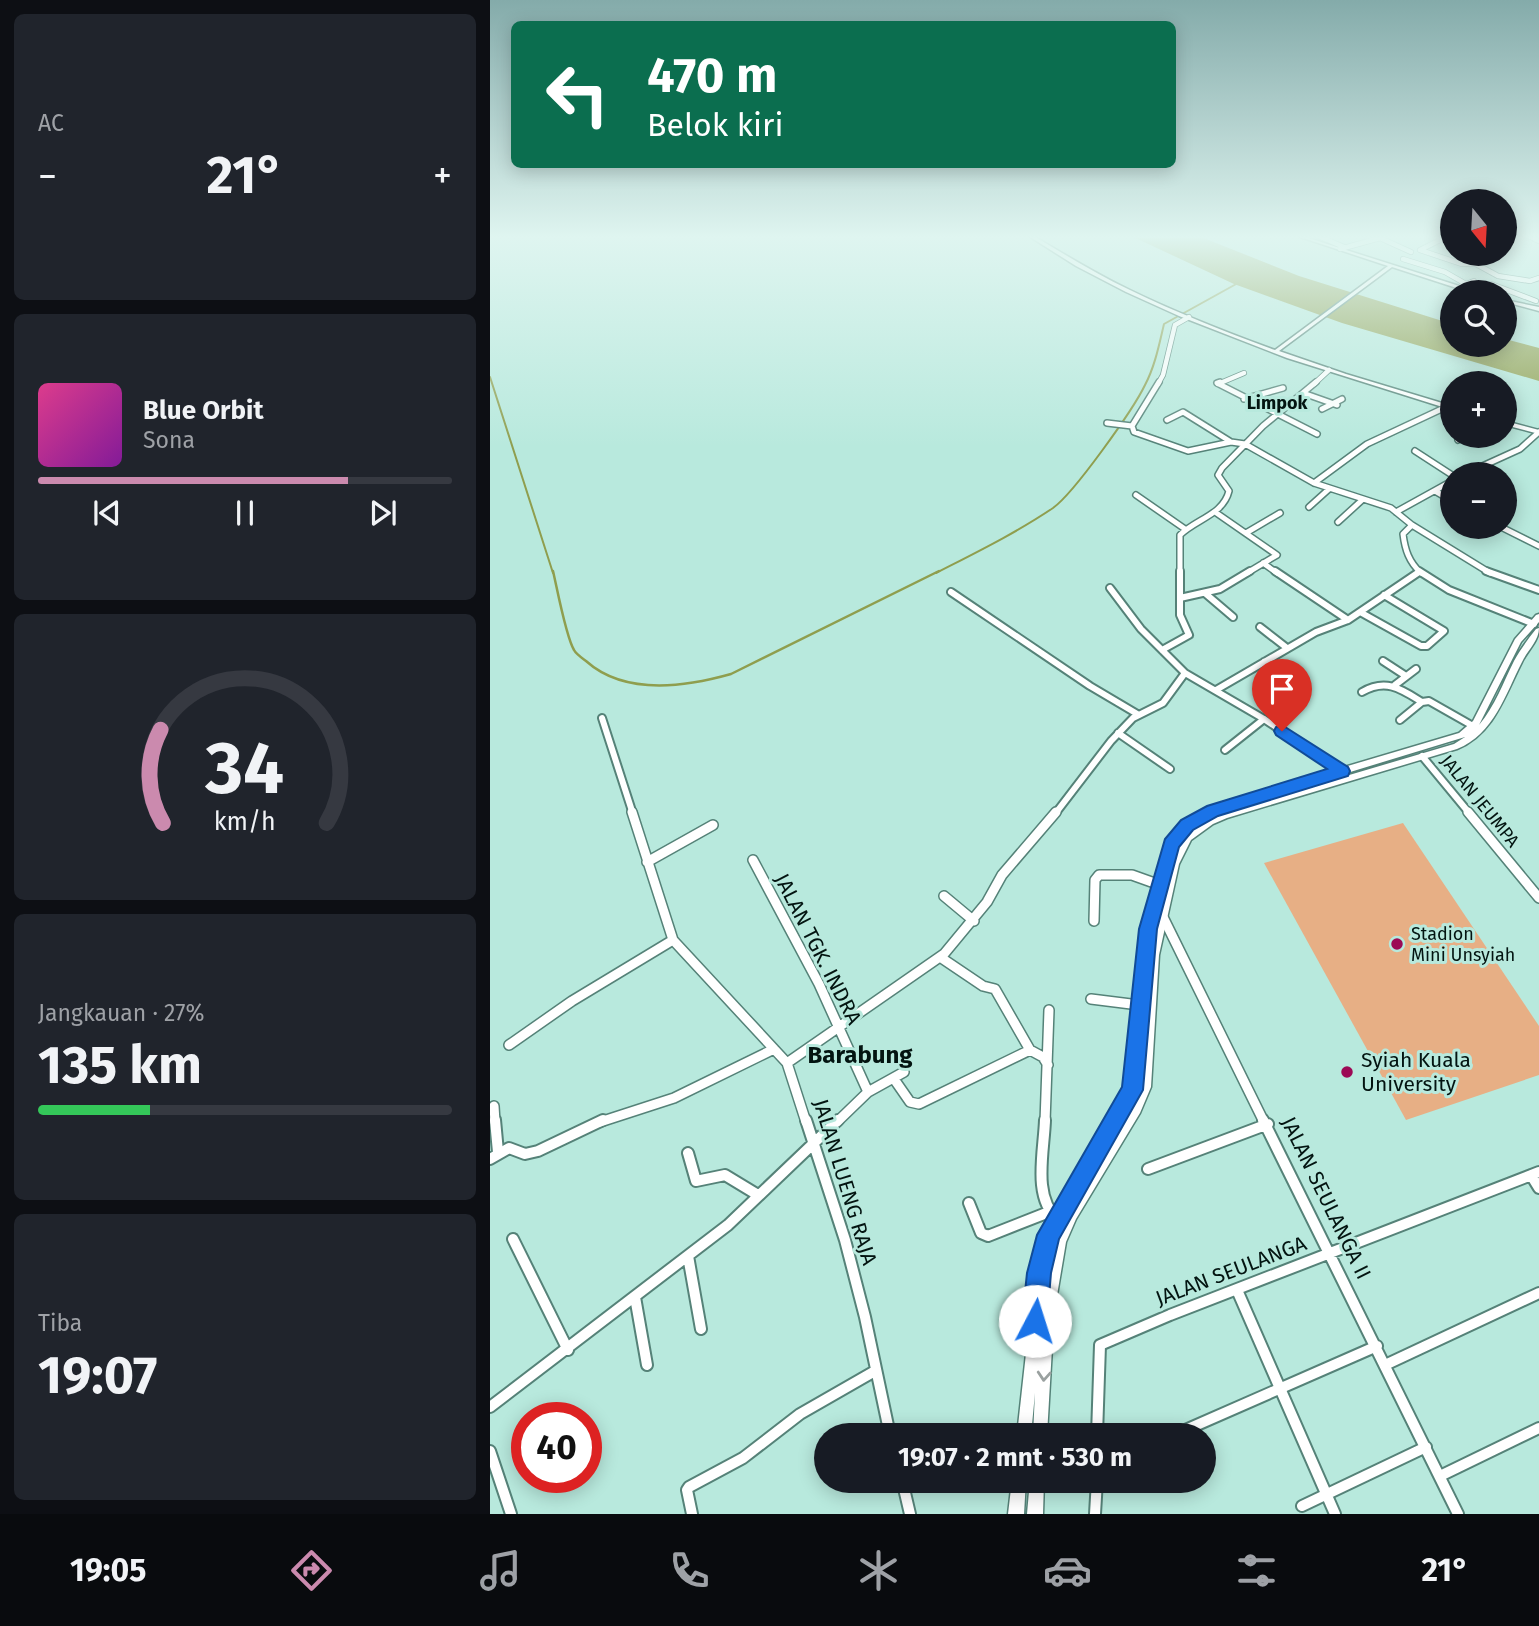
<!DOCTYPE html>
<html lang="id">
<meta charset="utf-8">
<style>
:root{--surface:#171b24;--page:#20242c;--text:#f1f3f6;--muted:#9ea1a6;--line:#363941;--accent:#cb8aae}
body{margin:0;font-family:"Fira Sans",sans-serif;background:var(--page);color:var(--text);height:100vh;display:flex;flex-direction:column;font-size:26px;white-space:nowrap}
*{box-sizing:border-box;margin:0}
p{font-size:23px;color:var(--muted)}
.icon{flex:none;width:38px;height:38px;fill:none;stroke:currentColor;stroke-width:2;stroke-linecap:round;stroke-linejoin:round}
.map{position:relative;flex:1;overflow:hidden}
.sheet{display:flex;flex-direction:column;gap:14px;padding:14px;background:#0d0f14;width:490px}
.sheet>*{flex:none}
.top-card{position:absolute;left:21px;top:21px;width:665px;height:147px;border-radius:10px;box-shadow:0 4px 18px #0003;background:#0b6e4f;color:#fff;overflow:hidden}
.needle{width:46px;rotate:162deg}
.tools{position:absolute;left:950px;top:189px;display:grid;gap:14px}
.tools a{display:grid;place-items:center;width:77px;height:77px;border-radius:50%;background:var(--surface);box-shadow:0 4px 18px #0003;font-size:35px}
.speed{position:absolute;left:21px;top:1402px;display:flex;gap:14px;font-size:35px;font-weight:700;text-align:center}
.speed>*{display:grid;place-content:center;width:91px;height:91px;border-radius:50%;background:var(--surface);box-shadow:0 4px 18px #0003;line-height:1}
.speed .limit{border:10px solid #d22;background:#fff;color:#111}
.pin{position:absolute;display:grid;place-items:center;width:60px;height:60px;color:#fff;margin:-72px -30px;border-radius:50% 50% 50% 0;rotate:-45deg;box-shadow:0 0 7px #0007}
.pin .icon{rotate:45deg}
.me{position:absolute;width:77px;margin:-38px;rotate:5deg;stroke-linejoin:round;filter:drop-shadow(0 0 5px #0008)}
.turn{display:flex;align-items:center;gap:24px;height:147px;padding:0 21px;font-size:32px}
.turn .icon{width:91px;height:91px;stroke-width:2.5}
.turn b{display:block;font-size:49px;line-height:60px}
.big{font-size:52px;font-weight:700;line-height:1.1}
.sheet .tile{flex:1;display:flex;flex-direction:column;justify-content:center;gap:10px;min-width:0;padding:0 24px;border-radius:10px;background:var(--page)}
.sheet .dial{align-items:center;gap:0}
.dial svg{height:182px;overflow:visible;fill:none;stroke:var(--line);stroke-width:7;stroke-linecap:round;text-anchor:middle}
.dial text{fill:var(--text);stroke:none}
.song{display:flex;align-items:center;gap:21px}
.cover{width:84px;height:84px;border-radius:10px;background:linear-gradient(135deg,hsl(330 70% 55%),hsl(290 70% 35%))}
.played{height:7px;border-radius:4px;background:linear-gradient(90deg,var(--accent) 75%,var(--line) 75%)}
.keys{display:flex;justify-content:space-around;direction:ltr}
.heat{display:flex;justify-content:space-between;align-items:center;font-size:38px;direction:ltr}
.charge{height:10px;border-radius:5px;background:linear-gradient(90deg,#34c759 27%,var(--line) 0)}
.trip{position:absolute;left:324px;top:1423px;width:402px;height:70px;border-radius:35px;background:var(--surface);box-shadow:0 4px 18px #0003;font-weight:700;line-height:70px;text-align:center}
.tab-bar{display:flex;height:112px;justify-content:space-around;align-items:center;background:#090b0e;color:var(--muted)}
.tab-bar .icon{width:49px;height:49px}
.tab-bar .current{color:var(--accent)}
.tab-bar b{font-size:32px;color:var(--text)}
main{display:flex;flex:1;min-height:0}
.map>svg:first-child{display:block}
.green{fill:#e7af85}
.water{fill:#8f9e4e}
.lines{fill:none;stroke-linecap:round;stroke-linejoin:round}
.stream-far1{stroke:#8f9e4e;stroke-width:2}
.stream{stroke:#8f9e4e;stroke-width:2.5}
.minor-far4-casing{stroke:#558278;stroke-width:6}
.minor-far3-casing{stroke:#558278;stroke-width:8}
.minor-far2-casing{stroke:#558278;stroke-width:10}
.minor-far1-casing{stroke:#558278;stroke-width:12}
.minor-casing{stroke:#558278;stroke-width:14}
.tertiary-casing{stroke:#558278;stroke-width:3}
.minor-far4{stroke:#fff;stroke-width:4.5}
.minor-far3{stroke:#fff;stroke-width:5}
.minor-far2{stroke:#fff;stroke-width:6}
.minor-far1{stroke:#fff;stroke-width:9}
.minor{stroke:#fff;stroke-width:10}
.tertiary{fill:#fff;fill-rule:evenodd}
.oneway{stroke:#9aa1a0}
.route{fill:#1a73e8;stroke:#114b97;stroke-width:2}
.poi-dot{fill:#9c0955;stroke:#b8e9dd;stroke-width:2.5}
.labels{text-anchor:middle;stroke-width:6;stroke-linejoin:round;paint-order:stroke}
.far-quarter-label{font-size:18px;font-weight:bold;fill:#031411;stroke:#b8e9dd}
.street-label{font-size:18px;fill:#031411;stroke:#b8e9dd}
.poi-label{font-size:18px;fill:#031411;stroke:#b8e9dd;text-anchor:start}
.near-street-label{font-size:21px;fill:#031411;stroke:#b8e9dd}
.near-poi-label{font-size:21px;fill:#031411;stroke:#b8e9dd;text-anchor:start}
.near-quarter-label{font-size:24px;font-weight:bold;fill:#031411;stroke:#b8e9dd}
</style>
<main>
<section class="sheet">
<div class="tile"><p>AC</p>
<div class="heat"><a>−</a><b class="big">21°</b><a>+</a></div>
</div>
<div class="tile">
<div class="song"><i class="cover"></i><div><b>Blue Orbit</b><p>Sona</p></div></div>
<div class="played"></div>
<div class="keys"><svg class="icon" aria-label="previous" viewBox="0 0 24 24"><path d="M18 5L8 12l10 7zM5 5v14"/></svg><svg class="icon" aria-label="pause" viewBox="0 0 24 24"><path d="M8 5v14M16 5v14"/></svg><svg class="icon" aria-label="next" viewBox="0 0 24 24"><path d="M6 5l10 7-10 7zM19 5v14"/></svg></div>
</div>
<div class="tile dial"><svg viewBox="0 0 100 80">
<path d="M14 69A42 42 0 1 1 86 69"/>
<path d="M14 69A42 42 0 0 1 13 28" stroke="#cb8aae"/>
<text x="50" y="56" font-size="32" font-weight="700">34</text>
<text x="50" y="72" font-size="11">km/h</text>
</svg></div>
<div class="tile"><p>Jangkauan · 27%</p><b class="big">135 km</b><div class="charge"></div></div>
<div class="tile"><p>Tiba</p><b class="big">19:07</b></div>
</section>
<div class="map">
<svg width="1049" height="1514" viewBox="0 0 1049 1514">
<rect width="100%" height="100%" fill="#b8e9dd"/>
<path class="green" d="M913 823 1049 1026V1075L916 1120 774 863Z"/>
<path class="water" d="M639 235H706L809 276 962 324V345H1015V339L1049 348V381L852 323 744 284Z"/>
<g class="lines">
<path class="stream-far1" d="M0 377 63 573
M446 573C485 553 526 533 563 508 584 493 643 410 655 385 665 366 669 345 674 324L748 283"/>
<path class="stream" d="M63 571C67 588 76 637 84 650 86 654 92 658 96 661 135 696 195 687 241 674L449 571"/>
<g class="minor-far4-casing">
<path id="minor-far4" d="M826 235 854 247
M1036 235 1049 241
M850 249 890 238 921 252
M930 250 972 264H986L1008 276 1040 281 1049 278
M930 250 960 235
M913 259 955 272 976 284
M1001 284 1046 301
M971 286 984 281
M668 384 673 375 685 325 699 317
M728 384 754 373
M824 384 839 370"/>
</g>
<g class="minor-far3-casing">
<path id="minor-far3" d="M730 382 727 383 827 434
M813 393 847 405
M754 399 793 388
M832 409 852 399
M677 420 693 412 741 442 755 444 824 483 901 508 922 525 913 534C915 550 919 562 931 573
M617 423 642 426 644 432 698 451 741 442
M642 426 669 382
M968 440 976 436
M925 451 962 475
M975 474 1030 449 1049 432
M824 483 877 444 956 407
M945 491 962 501
M646 495 695 529
M819 507 839 489
M725 512 787 555 757 573
M906 512 962 481
M848 522 871 501
M922 525 1000 573
M1011 527 1049 546
M756 533 790 513
M773 563 787 573
M690 573V535C706 519 733 515 739 491L728 475 732 468 773 426 826 382"/>
</g>
<g class="minor-far2-casing">
<path id="minor-far2" d="M785 571 858 620
M929 571 959 590 1044 624
M996 571 1049 590
M461 592 600 686 649 715
M716 594 743 617
M690 598 730 589 760 571
M870 612 931 646H937L954 631 894 595
M770 627 797 648
M672 650 699 635 690 615V571
M893 661 916 676
M774 662 805 683
M695 673 774 719 855 773
M905 685 926 669
M726 690 826 632 858 620 929 572
M872 692C896 678 911 689 932 702
M112 718 143 814
M910 720 932 702 939 701 983 726
M628 733 680 769
M735 750 774 719
M932 756 980 814
M565 814 621 741 643 718 673 703 695 673 651 629 620 588"/>
</g>
<g class="minor-far1-casing">
<path id="minor-far1" d="M978 812 1049 898
M263 860 329 984 378 1092
M157 862 223 825
M454 896 484 921
M672 915 774 1122
M604 921 605 880 609 875H642L670 885
M183 940 297 1063 316 1122
M450 957 493 986 505 989 540 1050
M601 999 649 1005
M19 1045 82 1001 183 940 142 812
M297 1063 454 954 497 902 512 875 566 812
M404 1079 420 1102 429 1104 540 1050 553 1057 558 1065
M4 1106 5 1122
M110 1122 184 1098 284 1049
M347 1122 378 1092 414 1072
M555 1122 559 1010"/>
</g>
<g class="minor-casing">
<path id="minor" d="M5 1120 8 1152
M316 1120 355 1240 375 1317 400 1435
M555 1120C554 1152 542 1197 568 1220
M773 1120 968 1514
M198 1153 206 1181 235 1175 268 1195
M0 1159 19 1148 35 1154 48 1151 113 1120
M658 1169 778 1124
M1041 1175 1049 1188
M479 1203 491 1233 498 1236 559 1212
M23 1239 78 1350
M198 1256 211 1329
M747 1290 845 1514
M145 1297 157 1365
M895 1365 1049 1293
M0 1407 238 1225 348 1120
M607 1435 610 1345 680 1315 1049 1172
M684 1435 887 1346
M0 1451 21 1514
M950 1476 1049 1428
M412 1480 420 1514
M812 1506 936 1447
M202 1514 197 1490 199 1487 253 1458 310 1414 385 1371
M605 1514 607 1480"/>
</g>
<g class="tertiary-casing">
<path id="tertiary" d="M537 235H542C574 254 606 274 640 290 687 313 736 332 785 350L898 266 804 235H809L985 291V292H979L902 267 789 351 856 374 962 406V410L797 358 689 316 636 292 586 266Z
M1015 300 1049 307V311L1015 302Z
M1015 421 1049 430V434L1015 425Z
M1049 614V622L1031 642 989 725C1005 706 1013 683 1024 661 1030 650 1038 639 1046 629L1049 628C1049 641 1037 651 1032 662 1015 695 1004 734 967 749L737 818 723 824 701 840 689 864 669 955 661 1087 650 1113 586 1219 576 1242 564 1313 557 1435H543L545 1393 541 1435H527L547 1254 562 1215 636 1089 653 929 678 842 694 822 736 802 969 733 983 721 1025 639 1046 615ZM975 737 964 744 734 812 742 808ZM694 836 682 858 685 847ZM672 895 662 941 663 929ZM653 1034 649 1087 642 1105 588 1194 648 1090ZM563 1243 557 1276 559 1254Z
M522 1480H536L534 1514H518Z
M540 1480H554L553 1514H537Z"/>
</g>
<use href="#minor-far4" class="minor-far4"/>
<use href="#minor-far3" class="minor-far3"/>
<use href="#minor-far2" class="minor-far2"/>
<use href="#minor-far1" class="minor-far1"/>
<use href="#minor" class="minor"/>
<use href="#tertiary" class="tertiary"/>
</g>
<defs><path id="oneway-chevron" d="M-2-3.5L2.5 0L-2 3.5" fill="none" stroke-width="1.6" stroke-linecap="round" stroke-linejoin="round" transform="scale(1.75)"/></defs>
<use class="oneway" href="#oneway-chevron" transform="translate(554 1376) rotate(94)"/>
<linearGradient id="sky" x2="0" y2="1"><stop stop-color="#84abaa"/><stop offset="0.53" stop-color="#dff5f0"/><stop offset="1" stop-color="#dff5f0" stop-opacity="0"/></linearGradient>
<rect width="1049" height="447" fill="url(#sky)"/>
<path class="route" d="M792 725 858 767 860 771 858 776 728 816 703 830 689 847 667 929 653 1090 569 1239 561 1273 557 1321 553 1330 545 1333 536 1330 532 1321 537 1273 547 1235 632 1087 649 929 675 839 691 820 717 806 837 769 786 735 784 731 786 727Z"/>
<g class="poi-dot">
<circle cx="907" cy="944" r="7"/>
<circle cx="857" cy="1072" r="7"/>
</g>
<g class="labels">
<g class="far-quarter-label">
<text x="787" y="409">Limpok</text>
</g>
<g class="street-label">
<text transform="translate(990 801) rotate(51)" y="6">JALAN JEUMPA</text>
</g>
<g class="poi-label">
<text x="921" y="940">Stadion<tspan x="921" dy="21">Mini Unsyiah</tspan></text>
</g>
<g class="near-street-label">
<text transform="translate(328 949) rotate(63)" y="7">JALAN TGK. INDRA</text>
<text transform="translate(355 1182) rotate(73)" y="7">JALAN LUENG RAJA</text>
<text transform="translate(836 1198) rotate(64)" y="7">JALAN SEULANGA II</text>
<text transform="translate(741 1271) rotate(-21)" y="7">JALAN SEULANGA</text>
</g>
<g class="near-poi-label">
<text x="871" y="1067">Syiah Kuala<tspan x="871" dy="24">University</tspan></text>
</g>
<g class="near-quarter-label">
<text x="370" y="1063">Barabung</text>
</g>
</g>
</svg>
<div class="tools">
<a><svg class="needle" viewBox="-14 -14 28 28"><path d="M0-13l5 13h-10z" fill="#e53935"/><path d="M0 13l5-13h-10z" fill="#9ea1a6"/></svg></a>
<a><svg class="icon" aria-label="search" viewBox="0 0 24 24"><circle cx="10" cy="10" r="6"/><path d="M15 15l6 6"/></svg></a>
<a>+</a>
<a>−</a>
</div>
<div class="speed"><div class="limit">40</div></div>
<div class="pin" style="left:792px;top:731px;background:#d93025"><svg class="icon" aria-label="arrive" viewBox="0 0 24 24"><path d="M6 21V4h12l-3 4 3 4H6"/></svg></div>
<svg class="me" style="left:545px;top:1321px" viewBox="-20 -20 40 40"><circle r="19" fill="#fff"/><path d="M0-13L10 11 0 6-10 11z" fill="#1a73e8"/></svg>
<div class="trip">19:07 · 2 mnt · 530 m</div>
<div class="top-card">
<div class="turn"><svg class="icon" aria-label="left" viewBox="0 0 24 24"><path d="M17 20v-9H6M10 6l-5 5 5 5"/></svg><div><b>470 m</b>Belok kiri</div></div>
</div>
</div>
</main>
<nav class="tab-bar">
<b>19:05</b>
<svg class="icon current" aria-label="directions" viewBox="0 0 24 24"><path d="M12 3l9 9-9 9-9-9zM9 14v-3h6M13 9l2 2-2 2"/></svg>
<svg class="icon" aria-label="music" viewBox="0 0 24 24"><path d="M9 18V5l10-2v13"/><circle cx="6" cy="18" r="3"/><circle cx="16" cy="16" r="3"/></svg>
<svg class="icon" aria-label="phone" viewBox="0 0 24 24"><path d="M5 4h4l2 5-3 2q2 4 5 5l2-3 5 2v4C11 20 4 13 5 4z"/></svg>
<svg class="icon" aria-label="climate" viewBox="0 0 24 24"><path d="M12 3v18M4 7l16 10M4 17L20 7"/></svg>
<svg class="icon" aria-label="car" viewBox="0 0 24 24"><path d="M5 17H2v-5l4-1 3-4h7l3 4 3 1v5h-3M9 17h6M6 11h13"/><circle cx="7" cy="17" r="2"/><circle cx="17" cy="17" r="2"/></svg>
<svg class="icon" aria-label="filters" viewBox="0 0 24 24"><path d="M4 7h16M4 17h16"/><circle cx="9" cy="7" r="2"/><circle cx="15" cy="17" r="2"/></svg>
<b>21°</b>
</nav>
